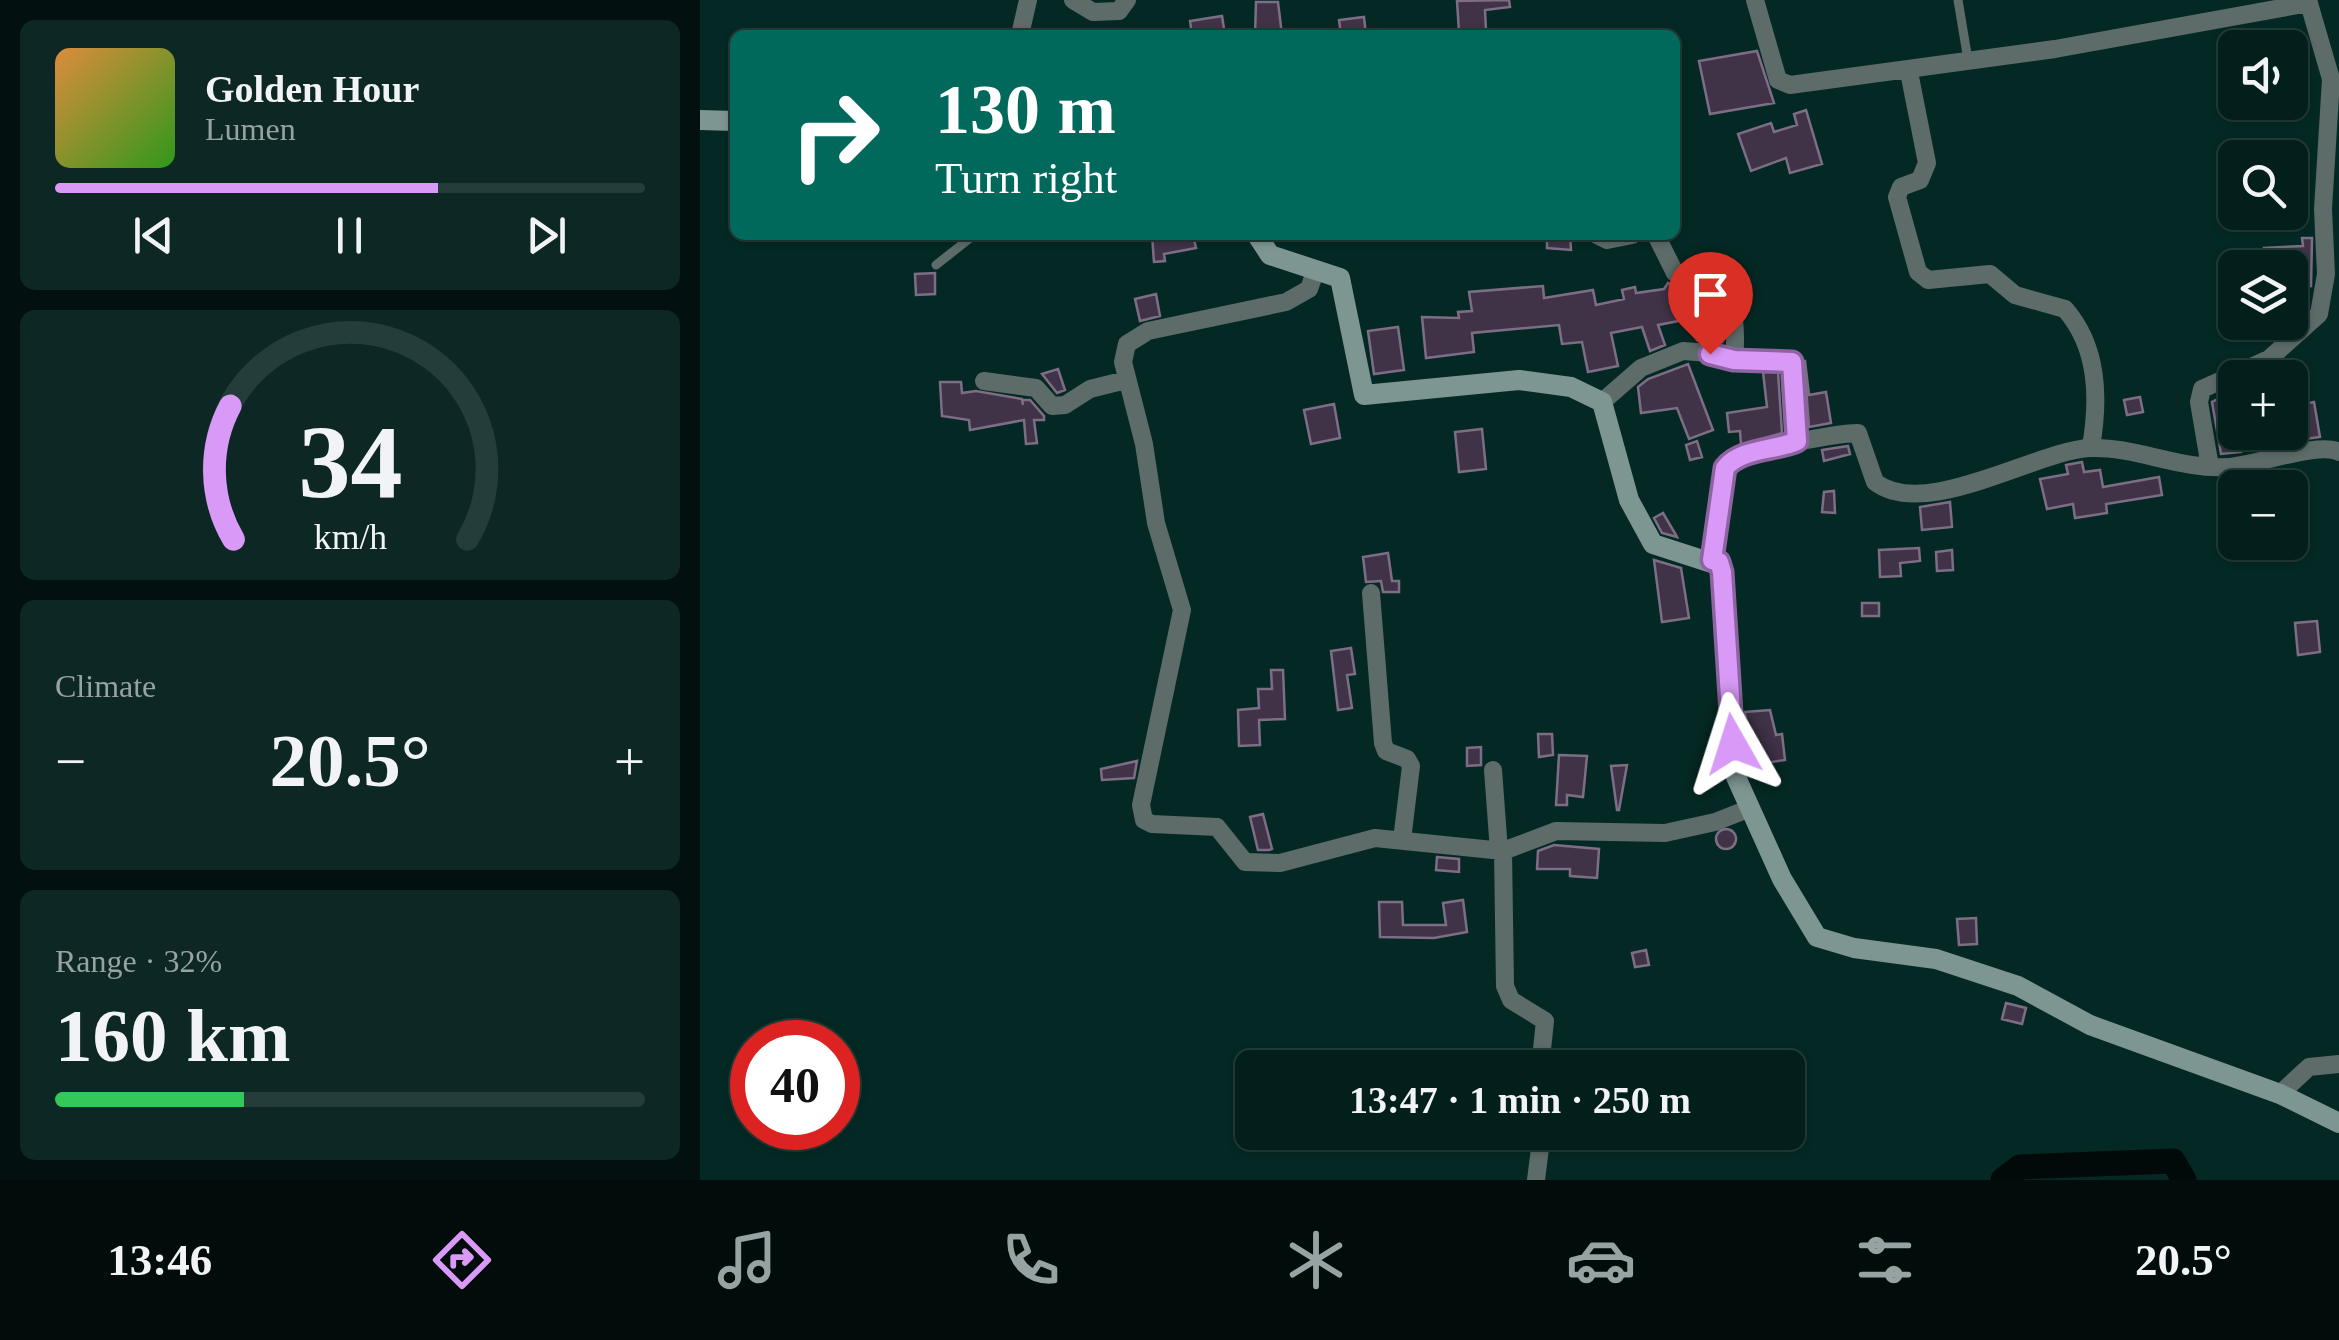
<!DOCTYPE html>
<meta charset="utf-8">
<style>
:root{--surface:#031f1b;--page:#0d2724;--text:#f1f3f6;--muted:#97a2a3;--line:#243d3a;--accent:#d99af7}
body{margin:0;font-family:Georgia,serif;background:var(--page);color:var(--text);height:100vh;display:flex;flex-direction:column;font-size:38px;white-space:nowrap}
*{box-sizing:border-box;margin:0}
p{font-size:32px;color:var(--muted)}
.icon{flex:none;width:55px;height:55px;fill:none;stroke:currentColor;stroke-width:2;stroke-linecap:round;stroke-linejoin:round}
.map{position:relative;flex:1;overflow:hidden}
.sheet{display:flex;flex-direction:column;gap:20px;padding:20px;background:#02110f;width:700px}
.sheet>*{flex:none}
.top-card{position:absolute;left:30px;top:30px;width:950px;height:210px;border-radius:15px;box-shadow:0 2px 8px #0004,0 0 0 2px var(--line);background:#00695c;color:#fff;overflow:hidden}
.buttons{position:absolute;left:1518px;top:30px;display:grid;gap:20px}
.buttons a{display:grid;place-items:center;width:90px;height:90px;border-radius:15px;background:var(--surface);box-shadow:0 2px 8px #0004,0 0 0 2px var(--line);font-size:50px}
.speed{position:absolute;left:30px;top:1020px;display:flex;gap:20px;font-size:50px;font-weight:700;text-align:center}
.speed>*{display:grid;place-content:center;width:130px;height:130px;border-radius:50%;background:var(--surface);box-shadow:0 2px 8px #0004,0 0 0 2px var(--line);line-height:1}
.speed .limit{border:15px solid #d22;background:#fff;color:#111}
.pin{position:absolute;display:grid;place-items:center;width:85px;height:85px;color:#fff;margin:-102px -42px;border-radius:50% 50% 50% 0;rotate:-45deg;box-shadow:0 0 10px #0007}
.pin .icon{rotate:45deg}
.me{position:absolute;width:110px;margin:-55px;rotate:354deg;stroke-linejoin:round;filter:drop-shadow(0 0 8px #0008)}
.turn{display:flex;align-items:center;gap:35px;height:210px;padding:0 40px;font-size:45px}
.turn .icon{width:130px;height:130px;stroke-width:2.5}
.turn b{display:block;font-size:70px;line-height:85px}
.big{font-size:75px;font-weight:800;line-height:1.1}
.sheet .tile{flex:1;display:flex;flex-direction:column;justify-content:center;gap:15px;min-width:0;padding:0 35px;border-radius:15px;background:var(--page)}
.sheet .dial{align-items:center;gap:0}
.dial svg{height:260px;overflow:visible;fill:none;stroke:var(--line);stroke-width:7;stroke-linecap:round;text-anchor:middle}
.dial text{fill:var(--text);stroke:none}
.song{display:flex;align-items:center;gap:30px}
.cover{width:120px;height:120px;border-radius:15px;background:linear-gradient(135deg,hsl(30 70% 55%),hsl(110 70% 35%))}
.played{height:10px;border-radius:5px;background:linear-gradient(90deg,var(--accent) 65%,var(--line) 65%)}
.keys{display:flex;justify-content:space-around;direction:ltr}
.heat{display:flex;justify-content:space-between;align-items:center;font-size:55px;direction:ltr}
.charge{height:15px;border-radius:8px;background:linear-gradient(90deg,#34c759 32%,var(--line) 0)}
.trip{position:absolute;left:535px;top:1050px;width:570px;height:100px;border-radius:15px;background:var(--surface);box-shadow:0 2px 8px #0004,0 0 0 2px var(--line);font-weight:800;line-height:100px;text-align:center}
.dock{display:flex;height:160px;justify-content:space-around;align-items:center;background:#010c0b;color:var(--muted)}
.dock .icon{width:70px;height:70px}
.dock .on{color:var(--accent)}
.dock b{font-size:45px;color:var(--text)}
main{display:flex;flex:1;min-height:0}
.map>svg:first-child{display:block}
.lines{fill:none;stroke-linecap:round;stroke-linejoin:round}
.river{stroke:#010a08;stroke-width:25}
.building{fill:#403247;stroke:#7d6e86;stroke-width:2.5}
.lane{stroke:#5d6c69;stroke-width:9}
.street{stroke:#5d6c69;stroke-width:18}
.secondary{stroke:#7e9692;stroke-width:20}
.route-casing{stroke:#8d64a1;stroke-width:25}
.route{stroke:#d99af7;stroke-width:18}
</style>
<main>
<section class="sheet">
<div class="tile">
<div class="song"><i class="cover"></i><div><b>Golden Hour</b><p>Lumen</p></div></div>
<div class="played"></div>
<div class="keys"><svg class="icon" aria-label="previous" viewBox="0 0 24 24"><path d="M18 5L8 12l10 7zM5 5v14"/></svg><svg class="icon" aria-label="pause" viewBox="0 0 24 24"><path d="M8 5v14M16 5v14"/></svg><svg class="icon" aria-label="next" viewBox="0 0 24 24"><path d="M6 5l10 7-10 7zM19 5v14"/></svg></div>
</div>
<div class="tile dial"><svg viewBox="0 0 100 80">
<path d="M14 69A42 42 0 1 1 86 69"/>
<path d="M14 69A42 42 0 0 1 13 28" stroke="#d99af7"/>
<text x="50" y="56" font-size="32" font-weight="700">34</text>
<text x="50" y="72" font-size="11">km/h</text>
</svg></div>
<div class="tile"><p>Climate</p>
<div class="heat"><a>−</a><b class="big">20.5°</b><a>+</a></div>
</div>
<div class="tile"><p>Range · 32%</p><b class="big">160 km</b><div class="charge"></div></div>
</section>
<div class="map">
<svg width="1639" height="1180" viewBox="0 0 1639 1180">
<rect width="100%" height="100%" fill="#042924"/>
<g class="lines">
<path class="river" d="M1303 1180 1320 1167 1473 1161 1484 1180"/>
</g>
<path class="building" d="M809 0 810 7 785 10 786 30 759 32 757 1Z
M556 2H578L582 35H555Z
M522 16 525 35H492L490 21Z
M664 17 666 35H641L639 20Z
M1057 51 1074 103 1010 114 999 61Z
M1106 110 1122 164 1090 173 1086 158 1051 171 1038 134 1071 123 1074 132 1097 125 1094 114Z
M452 235H493L496 248 464 254 465 261 454 262Z
M847 235H870L871 250 847 248Z
M1602 238H1612L1611 286 1590 288V261L1566 264 1564 248 1603 246Z
M235 273V294L216 295 215 274Z
M968 283 989 289 994 317 1021 316 1022 342 997 340 989 319 958 325 965 345 950 351 942 327 911 333 918 366 888 372 882 342 862 344 859 325 772 333 774 352 726 358 722 317 759 318 758 312 772 311 769 292 843 286 844 298 893 290 896 305 924 299 922 290 935 287 936 293 964 289Z
M456 294 460 316 440 321 435 299Z
M698 327 704 370 674 374 668 331Z
M1104 361H1105L1109 395 1126 392 1131 423 1109 427Z
M988 364 1013 430 989 439 977 408 941 413 938 387 948 379Z
M358 369 365 390 357 393 342 374Z
M1063 372H1078L1082 433 1041 445 1040 431 1029 432 1027 413 1067 407Z
M240 382H261L262 393 276 391 322 399 323 405 322 400H330L344 416V420H334L337 443 326 444 324 420 270 430 269 420 242 416Z
M1603 391 1605 404 1614 402 1620 437 1590 441V394Z
M1532 392 1541 452 1521 454 1512 402Z
M1440 397 1443 412 1427 415 1424 400Z
M634 404 640 438 611 444 604 410Z
M782 429 786 469 759 472 755 432Z
M997 441 1002 457 990 460 986 445Z
M1148 446 1150 454 1124 461 1122 450Z
M1382 462 1384 472 1400 470 1403 487 1459 477 1462 495 1406 504 1407 513 1375 518 1373 504 1347 509 1340 479 1368 474 1366 465Z
M1134 491 1135 513 1122 512 1124 492Z
M1250 502 1252 527 1222 530 1220 507Z
M963 513 976 535 977 537 962 533 954 518Z
M1219 548 1220 561 1200 563 1201 576 1180 577 1179 550Z
M1252 550 1253 570 1237 571 1236 552Z
M688 553 692 581H699V592H683L681 581 666 582 663 557Z
M954 560 981 568 989 618 962 622Z
M1162 603H1179V616H1162Z
M1617 621 1620 652 1598 655 1595 623Z
M651 648 655 674 647 675 652 708 638 710 631 651Z
M571 670H583L585 719 559 720 560 745 539 746 538 710 559 708 558 689H572Z
M1070 710 1076 735 1082 734 1085 760 1065 763 1063 752 1054 753 1051 736 1047 737 1045 712Z
M838 734H852L853 755 839 757Z
M781 747V765L767 766V748Z
M859 755 887 756 883 797 867 795V805H856Z
M437 761 434 778 402 780 401 769Z
M927 765 919 810H917L911 766Z
M563 814 572 849 569 850H558L550 817Z
M1016 839a10 10 0 1 1 20 0a10 10 0 1 1-20 0Z
M854 845 899 849 897 878 870 876V869H837L838 851Z
M737 857 759 859V872L736 870Z
M763 900 767 932 734 938 680 937 679 902H702L703 925H746L743 903Z
M1276 918 1277 944 1259 945 1257 919Z
M946 950 949 965 935 967 932 953Z
M1306 1003 1326 1008 1322 1024 1302 1019Z"/>
<g class="lines">
<path class="lane" d="M1258 0 1268 60
M236 265 274 235"/>
<path class="street" d="M373 0 393 12 419 11 427 0
M1055 0 1078 80 1090 85 1355 49 1609 3
M320 35 328 0
M1209 72 1227 163 1220 180 1201 187 1197 197 1218 272 1228 280 1290 274 1315 295 1365 309C1399 348 1399 400 1391 447
M897 235 907 240 932 235
M956 235 975 273C988 279 1001 274 1014 279 1037 286 1036 340 1034 360
M615 272 609 289 586 302 448 331 427 344 423 362 444 444 456 523 482 610 441 805 444 820 452 824 517 827 545 862 580 863 675 838 803 851 856 831 965 833 1015 822 1048 809
M284 381 336 388 352 406 365 405 390 389 426 380
M902 402 941 368 983 351 1022 354 1034 360H1085L1092 363 1097 441
M1510 467 1499 402 1502 389 1569 359 1619 314 1626 274 1623 209 1631 79 1608 0
M1012 560 1025 468C1038 451 1134 433 1158 433L1175 482C1225 521 1338 450 1390 448 1434 446 1481 470 1527 467 1553 466 1620 441 1639 452
M671 593 683 743 686 751 707 759 711 766 702 840
M793 770 799 851
M803 851 805 986 811 1000 845 1021 840 1068
M1580 1094 1609 1067 1639 1064
M836 1180 842 1132"/>
<path class="secondary" d="M0 120 35 121
M557 235 570 255 640 278 664 395 819 380 871 387 902 402 929 500 953 544 1021 566 1036 777 1082 879 1117 937 1154 948 1236 959 1318 986 1390 1025 1580 1094 1639 1123"/>
</g>
<g class="lines">
<g class="route-casing">
<path id="route" d="M1010 354 1034 360 1092 362 1097 441C1075 451 1041 448 1025 468L1012 560 1019 562 1022 572 1033 744"/>
</g>
<use href="#route" class="route"/>
</g>
</svg>
<div class="buttons">
<a><svg class="icon" aria-label="sound" viewBox="0 0 24 24"><path d="M4 9h4l5-4v14l-5-4H4zM17 9q2 3 0 6"/></svg></a>
<a><svg class="icon" aria-label="search" viewBox="0 0 24 24"><circle cx="10" cy="10" r="6"/><path d="M15 15l6 6"/></svg></a>
<a><svg class="icon" aria-label="layers" viewBox="0 0 24 24"><path d="M12 4l9 5-9 5-9-5zM3 14l9 5 9-5"/></svg></a>
<a>+</a>
<a>−</a>
</div>
<div class="speed"><div class="limit">40</div></div>
<div class="pin" style="left:1010px;top:354px;background:#d93025"><svg class="icon" aria-label="arrive" viewBox="0 0 24 24"><path d="M6 21V4h12l-3 4 3 4H6"/></svg></div>
<svg class="me" style="left:1033px;top:744px" viewBox="-20 -20 40 40"><path d="M0-17L14 15 0 8-14 15z" fill="#d99af7" stroke="#fff" stroke-width="4"/></svg>
<div class="trip">13:47 · 1 min · 250 m</div>
<div class="top-card">
<div class="turn"><svg class="icon" aria-label="right" viewBox="0 0 24 24"><path d="M7 20v-9h11M14 6l5 5-5 5"/></svg><div><b>130 m</b>Turn right</div></div>
</div>
</div>
</main>
<nav class="dock">
<b>13:46</b>
<svg class="icon on" aria-label="directions" viewBox="0 0 24 24"><path d="M12 3l9 9-9 9-9-9zM9 14v-3h6M13 9l2 2-2 2"/></svg>
<svg class="icon" aria-label="music" viewBox="0 0 24 24"><path d="M9 18V5l10-2v13"/><circle cx="6" cy="18" r="3"/><circle cx="16" cy="16" r="3"/></svg>
<svg class="icon" aria-label="phone" viewBox="0 0 24 24"><path d="M5 4h4l2 5-3 2q2 4 5 5l2-3 5 2v4C11 20 4 13 5 4z"/></svg>
<svg class="icon" aria-label="climate" viewBox="0 0 24 24"><path d="M12 3v18M4 7l16 10M4 17L20 7"/></svg>
<svg class="icon" aria-label="car" viewBox="0 0 24 24"><path d="M5 17H2v-5l4-1 3-4h7l3 4 3 1v5h-3M9 17h6M6 11h13"/><circle cx="7" cy="17" r="2"/><circle cx="17" cy="17" r="2"/></svg>
<svg class="icon" aria-label="filters" viewBox="0 0 24 24"><path d="M4 7h16M4 17h16"/><circle cx="9" cy="7" r="2"/><circle cx="15" cy="17" r="2"/></svg>
<b>20.5°</b>
</nav>
